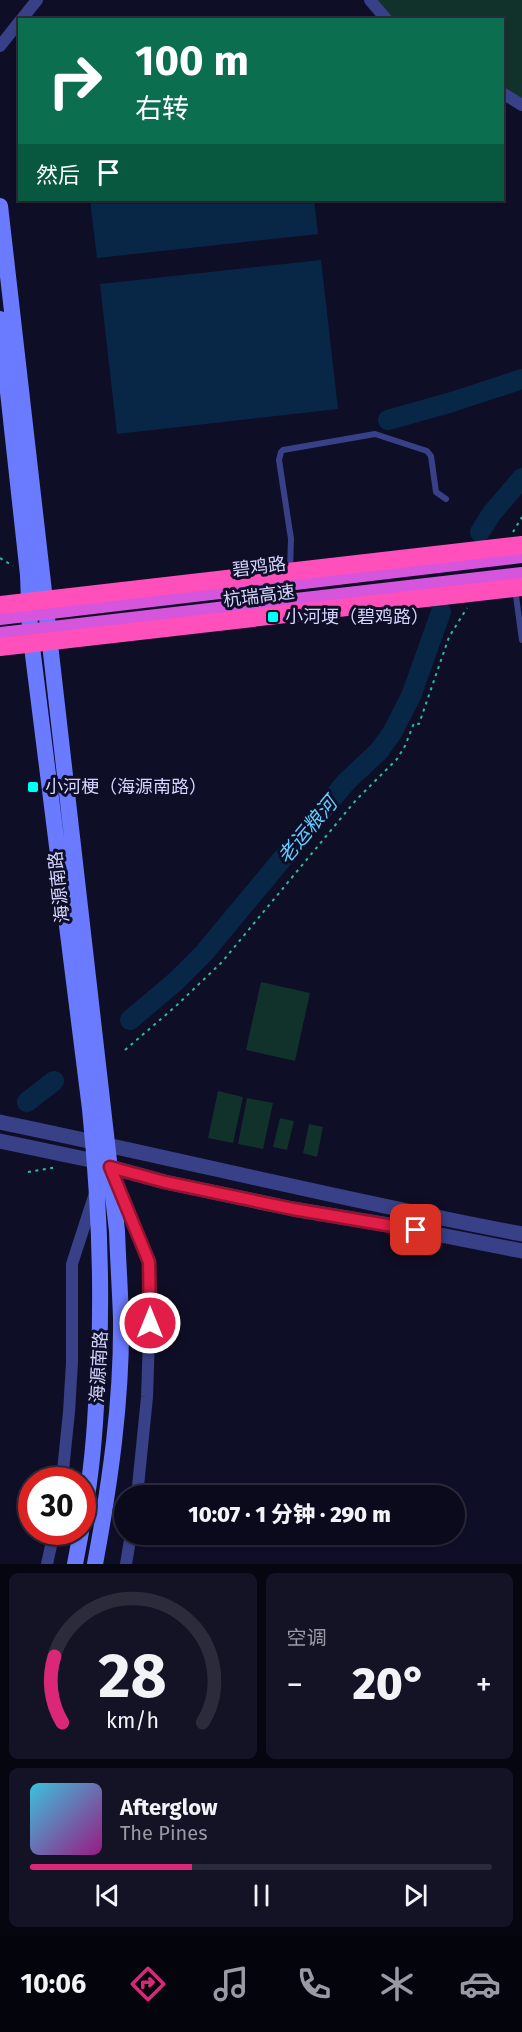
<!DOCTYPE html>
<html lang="zh">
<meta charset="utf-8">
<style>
:root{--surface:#0b0a1d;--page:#141326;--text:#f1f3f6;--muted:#9a9aa4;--line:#2b2b3b;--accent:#db2777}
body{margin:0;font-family:"Fira Sans","Noto Sans SC",sans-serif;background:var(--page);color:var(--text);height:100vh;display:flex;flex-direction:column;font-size:22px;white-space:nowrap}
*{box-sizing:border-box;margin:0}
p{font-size:20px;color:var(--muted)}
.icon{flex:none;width:33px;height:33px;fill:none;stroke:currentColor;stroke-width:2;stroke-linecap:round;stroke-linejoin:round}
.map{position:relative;height:1564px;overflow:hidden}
.side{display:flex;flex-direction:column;gap:9px;padding:9px;background:#060610;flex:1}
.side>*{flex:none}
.guide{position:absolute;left:18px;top:18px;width:486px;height:183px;border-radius:0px;box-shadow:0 2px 4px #0004,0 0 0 2px var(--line);background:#0b6e4f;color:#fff;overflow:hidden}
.speed{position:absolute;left:18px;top:1467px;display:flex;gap:12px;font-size:30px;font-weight:700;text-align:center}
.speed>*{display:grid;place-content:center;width:78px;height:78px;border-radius:50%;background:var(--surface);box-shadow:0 2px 4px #0004,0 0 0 2px var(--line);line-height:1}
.speed .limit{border:9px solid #d22;background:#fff;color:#111}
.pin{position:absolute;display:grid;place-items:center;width:51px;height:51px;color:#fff;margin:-26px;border-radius:12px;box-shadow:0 3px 9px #0006}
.me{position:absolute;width:66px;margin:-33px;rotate:0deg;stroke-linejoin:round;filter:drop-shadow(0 0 4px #0008)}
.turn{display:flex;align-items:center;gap:21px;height:126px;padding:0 18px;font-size:27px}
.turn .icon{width:78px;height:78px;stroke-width:2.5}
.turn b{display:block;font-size:42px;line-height:51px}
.then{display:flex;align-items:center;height:57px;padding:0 18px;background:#0003;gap:12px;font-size:22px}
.big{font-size:45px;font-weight:800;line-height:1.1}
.side .card{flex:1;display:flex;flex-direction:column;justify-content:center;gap:9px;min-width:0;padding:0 21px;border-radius:9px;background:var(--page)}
.side .dial{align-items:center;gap:0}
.dial svg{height:156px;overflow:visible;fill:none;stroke:var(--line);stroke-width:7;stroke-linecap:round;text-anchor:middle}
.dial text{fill:var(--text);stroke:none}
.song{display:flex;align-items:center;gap:18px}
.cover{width:72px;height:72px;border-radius:9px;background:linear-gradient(135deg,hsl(190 70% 55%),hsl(310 70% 35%))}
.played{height:6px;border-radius:3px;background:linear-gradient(90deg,var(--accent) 35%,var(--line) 35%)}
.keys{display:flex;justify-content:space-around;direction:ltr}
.heat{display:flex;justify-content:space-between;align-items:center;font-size:33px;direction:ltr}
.side .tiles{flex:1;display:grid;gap:9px;grid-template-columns:1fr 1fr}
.card:last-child{grid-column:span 2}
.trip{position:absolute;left:114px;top:1485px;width:351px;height:60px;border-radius:30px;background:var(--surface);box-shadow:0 2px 4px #0004,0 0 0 2px var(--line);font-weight:800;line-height:60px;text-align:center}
.menu{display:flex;height:96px;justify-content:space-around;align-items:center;background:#04040c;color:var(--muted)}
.menu .icon{width:42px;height:42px}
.menu .current{color:var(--accent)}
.menu b{font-size:27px;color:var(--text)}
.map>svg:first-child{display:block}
.green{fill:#11312b}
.water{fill:#082746}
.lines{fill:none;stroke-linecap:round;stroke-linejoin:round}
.river{stroke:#082746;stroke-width:20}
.path{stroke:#2bbca0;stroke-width:2;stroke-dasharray:3 4.5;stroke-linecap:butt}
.service{stroke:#384087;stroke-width:6}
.minor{stroke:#384087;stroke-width:12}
.tertiary{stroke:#384087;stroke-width:15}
.secondary{stroke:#6b7bff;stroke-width:16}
.trunk{stroke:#d655dd;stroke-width:16}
.motorway-bridge{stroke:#ff4fbb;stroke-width:18}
.route-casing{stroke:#92132f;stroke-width:15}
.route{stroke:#e11d48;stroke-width:10}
.poi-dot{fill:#00fff6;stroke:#0f0e27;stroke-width:2}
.labels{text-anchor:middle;stroke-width:6;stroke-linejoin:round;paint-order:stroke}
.street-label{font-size:18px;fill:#d4d5ff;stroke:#0f0e27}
.poi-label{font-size:18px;fill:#d4d5ff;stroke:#0f0e27;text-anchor:start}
.water-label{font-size:20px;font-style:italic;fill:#62ccff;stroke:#0f0e27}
</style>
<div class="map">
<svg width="522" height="1564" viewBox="0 0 522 1564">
<rect width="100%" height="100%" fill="#0f0e27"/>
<path class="green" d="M374 0H522V100L503 89 502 20 392 19Z
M261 982 310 993 295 1061 246 1050Z
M218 1091 243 1097 233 1143 208 1138Z
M247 1098 273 1103 263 1149 238 1144Z
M280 1118 294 1121 287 1150 273 1147Z
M309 1124 323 1127 317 1157 303 1153Z"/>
<path class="water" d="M90 200H314L318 234 97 258Z
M321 260 338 409 117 434 100 284Z"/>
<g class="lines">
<path class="river" d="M388 420 452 402 522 379
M480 532 492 513 522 478
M130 1020 175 982 204 953 346 782 379 751 392 733 411 696 441 612
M27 1102 54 1081"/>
<path class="path" d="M513 532 522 517
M0 558 13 566
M125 1050 176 1006 222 962 356 800 397 759 405 746 414 723 419 724 449 637 467 608
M28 1172 57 1167"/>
<path class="service" d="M290 570 291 539 279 460 281 452 283 450 375 434 427 451 431 456 436 492 446 499
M515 589 522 640"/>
<path class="minor" d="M370 0 387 20
M21 20 37 0
M0 46 20 21
M502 93 522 105
M115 1180 149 1262 150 1307 147 1397 137 1496
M62 1480 69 1412 72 1362V1264L95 1193
M47 1564 54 1532
M126 1564 131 1534"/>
<path class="tertiary" d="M0 1122C174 1158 347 1201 522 1234
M0 1141 95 1161 110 1167 165 1182 293 1209 395 1226 522 1251"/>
<path class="secondary" d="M0 206 117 1231C118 1260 120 1289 121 1318 122 1401 110 1483 95 1564
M0 319 28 575 30 631 90 1109C100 1208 104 1306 96 1406 94 1445 90 1485 82 1524
M75 1564 81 1532"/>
<path class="trunk" d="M0 617 522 555
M0 635 522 575"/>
<path class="motorway-bridge" d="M0 605 522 545
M0 647 522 587"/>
</g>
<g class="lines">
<g class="route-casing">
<path id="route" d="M150 1323 149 1262 110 1167 165 1182 293 1209 416 1230"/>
</g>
<use href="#route" class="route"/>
</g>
<g class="poi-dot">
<rect x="267" y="611" width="12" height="12" rx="3"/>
<rect x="27" y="781" width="12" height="12" rx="3"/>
</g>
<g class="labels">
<g class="street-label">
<text transform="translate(259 567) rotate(-7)" y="6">碧鸡路</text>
<text transform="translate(259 596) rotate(-7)" y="6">杭瑞高速</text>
<text transform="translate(59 887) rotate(-96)" y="6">海源南路</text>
<text transform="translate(99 1367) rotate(-87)" y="6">海源南路</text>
</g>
<g class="poi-label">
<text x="285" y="623">小河埂（碧鸡路）</text>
<text x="45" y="793">小河梗（海源南路）</text>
</g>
<g class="water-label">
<text transform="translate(307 830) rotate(-50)" y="7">老运粮河</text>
</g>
</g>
</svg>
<div class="speed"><div class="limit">30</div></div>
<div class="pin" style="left:416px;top:1230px;background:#d93025"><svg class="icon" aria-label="arrive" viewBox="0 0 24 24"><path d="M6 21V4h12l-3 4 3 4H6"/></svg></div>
<svg class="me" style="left:150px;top:1323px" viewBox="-20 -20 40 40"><circle r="17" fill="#e11d48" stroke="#fff" stroke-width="3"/><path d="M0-11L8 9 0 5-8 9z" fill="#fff"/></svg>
<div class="trip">10:07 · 1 分钟 · 290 m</div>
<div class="guide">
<div class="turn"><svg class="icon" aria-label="right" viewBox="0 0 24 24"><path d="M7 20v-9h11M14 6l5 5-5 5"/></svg><div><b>100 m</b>右转</div></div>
<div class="then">然后<svg class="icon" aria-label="arrive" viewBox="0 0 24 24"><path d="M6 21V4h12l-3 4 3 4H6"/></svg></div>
</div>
</div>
<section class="side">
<div class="tiles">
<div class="card dial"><svg viewBox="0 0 100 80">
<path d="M14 69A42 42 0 1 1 86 69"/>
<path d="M14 69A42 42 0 0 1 10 35" stroke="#db2777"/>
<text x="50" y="56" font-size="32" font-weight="700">28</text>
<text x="50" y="72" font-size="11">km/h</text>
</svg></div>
<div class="card"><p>空调</p>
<div class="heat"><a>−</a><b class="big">20°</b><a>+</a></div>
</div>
<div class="card">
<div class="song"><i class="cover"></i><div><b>Afterglow</b><p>The Pines</p></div></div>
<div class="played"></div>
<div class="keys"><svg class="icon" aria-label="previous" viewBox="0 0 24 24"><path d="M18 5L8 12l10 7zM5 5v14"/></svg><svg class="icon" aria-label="pause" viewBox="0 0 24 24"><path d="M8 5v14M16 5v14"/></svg><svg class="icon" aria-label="next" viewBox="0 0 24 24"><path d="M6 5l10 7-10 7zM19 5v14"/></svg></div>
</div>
</div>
</section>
<nav class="menu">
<b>10:06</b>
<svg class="icon current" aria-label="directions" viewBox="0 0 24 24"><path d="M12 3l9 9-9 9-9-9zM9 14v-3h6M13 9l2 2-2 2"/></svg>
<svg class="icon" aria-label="music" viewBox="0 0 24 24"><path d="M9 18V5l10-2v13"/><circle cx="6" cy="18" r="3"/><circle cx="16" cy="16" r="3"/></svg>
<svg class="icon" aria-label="phone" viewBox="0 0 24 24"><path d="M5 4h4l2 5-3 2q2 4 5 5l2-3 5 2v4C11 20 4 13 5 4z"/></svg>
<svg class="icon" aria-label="climate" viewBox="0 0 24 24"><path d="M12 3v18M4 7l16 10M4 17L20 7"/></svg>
<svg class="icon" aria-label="car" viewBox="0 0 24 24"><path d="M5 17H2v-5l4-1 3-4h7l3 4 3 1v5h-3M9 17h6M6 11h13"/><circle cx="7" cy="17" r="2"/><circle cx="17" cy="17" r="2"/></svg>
</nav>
